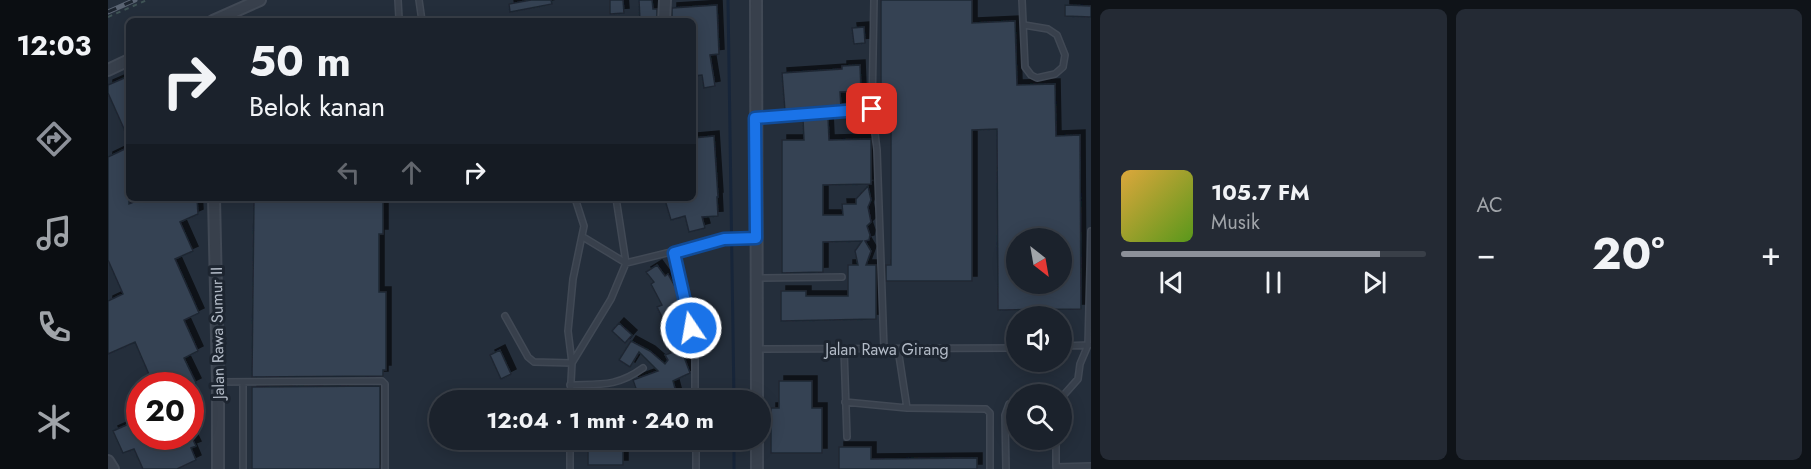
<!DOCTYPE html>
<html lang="id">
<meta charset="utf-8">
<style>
:root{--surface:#1b222c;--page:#242a34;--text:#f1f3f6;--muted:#a0a4a9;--line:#393f48;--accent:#8c9099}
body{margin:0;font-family:Jost,sans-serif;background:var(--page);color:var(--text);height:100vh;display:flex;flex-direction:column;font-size:22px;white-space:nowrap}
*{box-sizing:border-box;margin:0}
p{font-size:20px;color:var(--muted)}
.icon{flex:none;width:33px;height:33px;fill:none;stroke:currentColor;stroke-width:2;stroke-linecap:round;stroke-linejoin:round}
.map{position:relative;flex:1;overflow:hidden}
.sheet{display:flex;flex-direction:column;gap:9px;padding:9px;background:#0f1318;width:720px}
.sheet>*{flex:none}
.hud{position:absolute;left:18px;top:18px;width:570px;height:183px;border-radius:9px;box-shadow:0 3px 15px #0003,0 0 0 2px var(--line);background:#1b222c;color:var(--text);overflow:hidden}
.needle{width:39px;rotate:149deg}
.tools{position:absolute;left:898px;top:228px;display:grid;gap:12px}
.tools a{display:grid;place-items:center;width:66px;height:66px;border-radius:50%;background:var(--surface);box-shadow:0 3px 15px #0003,0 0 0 2px var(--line);font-size:30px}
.speed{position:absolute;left:18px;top:372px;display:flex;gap:12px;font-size:30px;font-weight:700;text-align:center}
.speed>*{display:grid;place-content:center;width:78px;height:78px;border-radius:50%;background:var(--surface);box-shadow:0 3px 15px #0003,0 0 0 2px var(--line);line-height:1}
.speed .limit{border:9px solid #d22;background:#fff;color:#111}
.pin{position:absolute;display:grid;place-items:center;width:51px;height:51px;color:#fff;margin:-26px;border-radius:12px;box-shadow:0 3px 9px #0006}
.me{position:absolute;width:66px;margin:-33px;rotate:348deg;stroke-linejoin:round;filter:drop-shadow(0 0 4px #0008)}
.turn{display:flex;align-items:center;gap:21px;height:126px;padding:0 24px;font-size:27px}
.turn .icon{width:78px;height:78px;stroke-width:2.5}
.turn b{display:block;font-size:42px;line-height:51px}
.lanes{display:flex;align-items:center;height:57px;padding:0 24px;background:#0003;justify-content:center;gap:30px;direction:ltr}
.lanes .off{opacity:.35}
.big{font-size:45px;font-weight:700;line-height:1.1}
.sheet .widget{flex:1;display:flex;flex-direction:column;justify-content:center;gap:9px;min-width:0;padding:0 21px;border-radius:9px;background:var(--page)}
.song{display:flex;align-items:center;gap:18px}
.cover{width:72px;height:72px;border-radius:9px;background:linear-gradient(135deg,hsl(40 70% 55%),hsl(90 70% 35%))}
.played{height:6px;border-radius:3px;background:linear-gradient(90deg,var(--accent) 85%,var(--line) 85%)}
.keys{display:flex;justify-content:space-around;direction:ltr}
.heat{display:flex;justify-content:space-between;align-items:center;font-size:33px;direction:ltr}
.sheet .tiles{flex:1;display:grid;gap:9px;grid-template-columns:repeat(2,1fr)}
.trip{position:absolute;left:321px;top:390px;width:342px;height:60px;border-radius:30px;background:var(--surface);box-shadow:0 3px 15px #0003,0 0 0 2px var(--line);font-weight:700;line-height:60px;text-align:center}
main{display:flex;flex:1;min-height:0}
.tab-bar{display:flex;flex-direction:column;width:108px;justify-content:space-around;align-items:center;background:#0b0e12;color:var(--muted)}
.tab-bar .icon{width:42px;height:42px}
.tab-bar .selected{color:var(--accent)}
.tab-bar b{font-size:27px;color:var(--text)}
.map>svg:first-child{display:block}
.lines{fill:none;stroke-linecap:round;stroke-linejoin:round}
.stream{stroke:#172539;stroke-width:3}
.building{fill:#364252;stroke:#1f2733;stroke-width:1.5;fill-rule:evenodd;filter:url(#shadow)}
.service-casing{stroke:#414955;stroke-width:8}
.minor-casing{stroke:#414955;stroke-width:14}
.path{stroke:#3f5355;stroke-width:2;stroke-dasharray:4.5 4.5;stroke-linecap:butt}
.service{stroke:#38404c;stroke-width:5}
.minor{stroke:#38404c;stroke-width:10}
.rail-casing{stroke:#5a6473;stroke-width:5}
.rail{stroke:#1d2530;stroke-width:3;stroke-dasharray:9;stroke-linecap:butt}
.route-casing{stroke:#114b97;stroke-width:15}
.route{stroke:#1a73e8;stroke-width:10}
.labels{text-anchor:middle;stroke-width:6;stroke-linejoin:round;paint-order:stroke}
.street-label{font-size:16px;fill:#b3bbc7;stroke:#1d2530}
</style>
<main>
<nav class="tab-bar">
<b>12:03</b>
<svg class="icon selected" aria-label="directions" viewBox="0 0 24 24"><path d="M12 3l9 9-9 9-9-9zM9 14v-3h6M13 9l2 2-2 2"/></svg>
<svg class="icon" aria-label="music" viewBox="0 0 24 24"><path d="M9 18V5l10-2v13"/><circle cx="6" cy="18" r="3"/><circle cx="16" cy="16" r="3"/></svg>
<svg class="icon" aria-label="phone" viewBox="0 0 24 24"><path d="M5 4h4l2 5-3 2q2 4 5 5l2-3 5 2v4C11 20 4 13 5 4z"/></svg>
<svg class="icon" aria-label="climate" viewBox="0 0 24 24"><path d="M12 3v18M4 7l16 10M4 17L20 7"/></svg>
</nav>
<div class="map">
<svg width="983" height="469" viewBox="0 0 983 469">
<defs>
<filter id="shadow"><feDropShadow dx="5" dy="-5" stdDeviation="0" flood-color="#0009"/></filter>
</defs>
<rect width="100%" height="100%" fill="#242e3b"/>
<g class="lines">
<path class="stream" d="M620 0 626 400
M626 469V440"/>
</g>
<path class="building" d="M423 0H443L444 4 402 12 401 4Z
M502 0H515L516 13 502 14Z
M531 0H544L545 9H549V21H532Z
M773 0H864V23L907 21 909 85 947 84 948 136 972 135 973 309 890 310 889 129 864 130V281H778V265H783V121H773ZM909 238H954V284H909Z
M609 5 611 54 602 55 607 86 596 88 594 75 585 76V21H564V8Z
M957 5 983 6V17L957 16Z
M756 27 757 43 746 44 744 28Z
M752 65 753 91 732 92 733 107 677 111 674 73 734 69V66Z
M21 76V140L0 93V85Z
M720 117 721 140 763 139V184L715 185V215H735L734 204H748V199L760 186 763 200 760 207 763 222 759 226 762 235 761 240 757 241 763 251 758 265H768V319L673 321V291H698V296H740V265H750L747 251 754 241 715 242V272L674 273V140H696L695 119Z
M606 136 610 197H609L610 216 594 217 597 228 581 232 577 216 563 220 557 200 564 198H585V138Z
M21 147V204L36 198H89L90 214 72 222 85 251 67 259 91 313 76 320 90 351 76 358 88 383 82 386H46L27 342 0 354V301L15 294 0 260V157Z
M146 198H275V234H271V292H278V370H275V376L144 377Z
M549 265 557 276 560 274 570 292 569 295 577 318 559 327 549 307 554 305 543 284 546 282 538 272Z
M511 323 524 335 517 343 504 331Z
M523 341 542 351 557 364 560 360 557 355 573 349 582 373 565 381 570 400H532L525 380 550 371 531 352 522 367 511 360Z
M392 350 403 374 393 379 382 355Z
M671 381H704V408H714V453H663V408H671Z
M272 386V469H144V387Z
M32 419V436H83L88 446 83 448 88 460 69 469H35L26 449 15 453 5 431Z
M512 441 515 450V465H480V449L477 442Z
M731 447H763V459L869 458V469H731Z"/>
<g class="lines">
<g class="service-casing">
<path id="service" d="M290 0 291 18
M311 0 314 21
M766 0 764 109 769 150 776 349
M914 0 917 67 923 75 929 78 947 74 955 67 957 55 949 35 940 29 916 25
M649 118 764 109
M475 237 518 263 508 198
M565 253 581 314 587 349V400
M649 278 734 277
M397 316 420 357 426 362 464 363 503 299 518 263 616 239 648 238
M954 346 981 345
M650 349 909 348
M736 349 739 437
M790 349 799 408 878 409 882 413V469
M110 382 274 381 277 384V469
M135 382V469
M462 385C492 384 509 387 535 368
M954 397 970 379 972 364 980 345 983 231
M462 400 464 363 460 331 465 279 476 226 467 198
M737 402 799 408
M588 440V469
M948 440V467L983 466
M462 469V440
M898 469 897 415 901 404 909 401"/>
</g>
<g class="minor-casing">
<path id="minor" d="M648 0 649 400
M105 21 152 0
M556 21 557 0
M0 70 21 60
M106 198 110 382V469
M649 440V469
M0 461 5 469"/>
</g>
<path class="path" d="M0 17 39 0"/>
<use href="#service" class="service"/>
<use href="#minor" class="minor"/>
<g class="rail-casing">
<path id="rail" d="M0 12 27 0"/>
</g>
<use href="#rail" class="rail"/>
</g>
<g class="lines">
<g class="route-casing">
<path id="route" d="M583 328 566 253 616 239 648 238 647 118 764 109"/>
</g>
<use href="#route" class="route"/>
</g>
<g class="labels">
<g class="street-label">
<text transform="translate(109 333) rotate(-91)" y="6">Jalan Rawa Sumur II</text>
<text x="779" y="355">Jalan Rawa Girang</text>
</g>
</g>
</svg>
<div class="tools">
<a><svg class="needle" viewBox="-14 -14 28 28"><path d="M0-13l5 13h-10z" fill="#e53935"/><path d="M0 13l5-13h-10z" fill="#a0a4a9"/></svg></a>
<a><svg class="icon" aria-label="sound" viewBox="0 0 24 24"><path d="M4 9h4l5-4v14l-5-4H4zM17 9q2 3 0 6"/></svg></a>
<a><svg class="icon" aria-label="search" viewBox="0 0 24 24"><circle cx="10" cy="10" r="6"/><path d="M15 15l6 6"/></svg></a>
</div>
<div class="speed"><div class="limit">20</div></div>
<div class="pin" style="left:764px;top:109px;background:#d93025"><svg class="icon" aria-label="arrive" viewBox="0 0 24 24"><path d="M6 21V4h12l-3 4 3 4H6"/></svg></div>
<svg class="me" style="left:583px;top:328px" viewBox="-20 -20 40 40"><circle r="17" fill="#1a73e8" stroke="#fff" stroke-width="3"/><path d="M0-11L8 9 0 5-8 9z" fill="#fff"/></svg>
<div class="trip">12:04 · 1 mnt · 240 m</div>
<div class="hud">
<div class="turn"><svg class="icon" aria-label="right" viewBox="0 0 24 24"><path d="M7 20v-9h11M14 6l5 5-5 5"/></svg><div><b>50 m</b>Belok kanan</div></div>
<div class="lanes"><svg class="icon off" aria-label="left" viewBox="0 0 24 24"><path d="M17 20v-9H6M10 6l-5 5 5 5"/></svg><svg class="icon off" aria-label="ahead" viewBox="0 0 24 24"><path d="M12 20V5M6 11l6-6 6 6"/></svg><svg class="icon" aria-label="right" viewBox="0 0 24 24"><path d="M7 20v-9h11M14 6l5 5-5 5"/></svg></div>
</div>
</div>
<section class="sheet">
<div class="tiles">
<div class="widget">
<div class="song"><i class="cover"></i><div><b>105.7 FM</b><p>Musik</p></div></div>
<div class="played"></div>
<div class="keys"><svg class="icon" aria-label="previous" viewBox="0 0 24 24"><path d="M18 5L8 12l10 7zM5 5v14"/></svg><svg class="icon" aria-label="pause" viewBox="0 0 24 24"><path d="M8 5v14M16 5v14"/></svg><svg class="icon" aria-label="next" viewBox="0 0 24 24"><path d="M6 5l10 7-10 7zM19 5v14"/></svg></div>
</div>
<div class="widget"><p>AC</p>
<div class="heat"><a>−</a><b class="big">20°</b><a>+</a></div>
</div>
</div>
</section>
</main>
